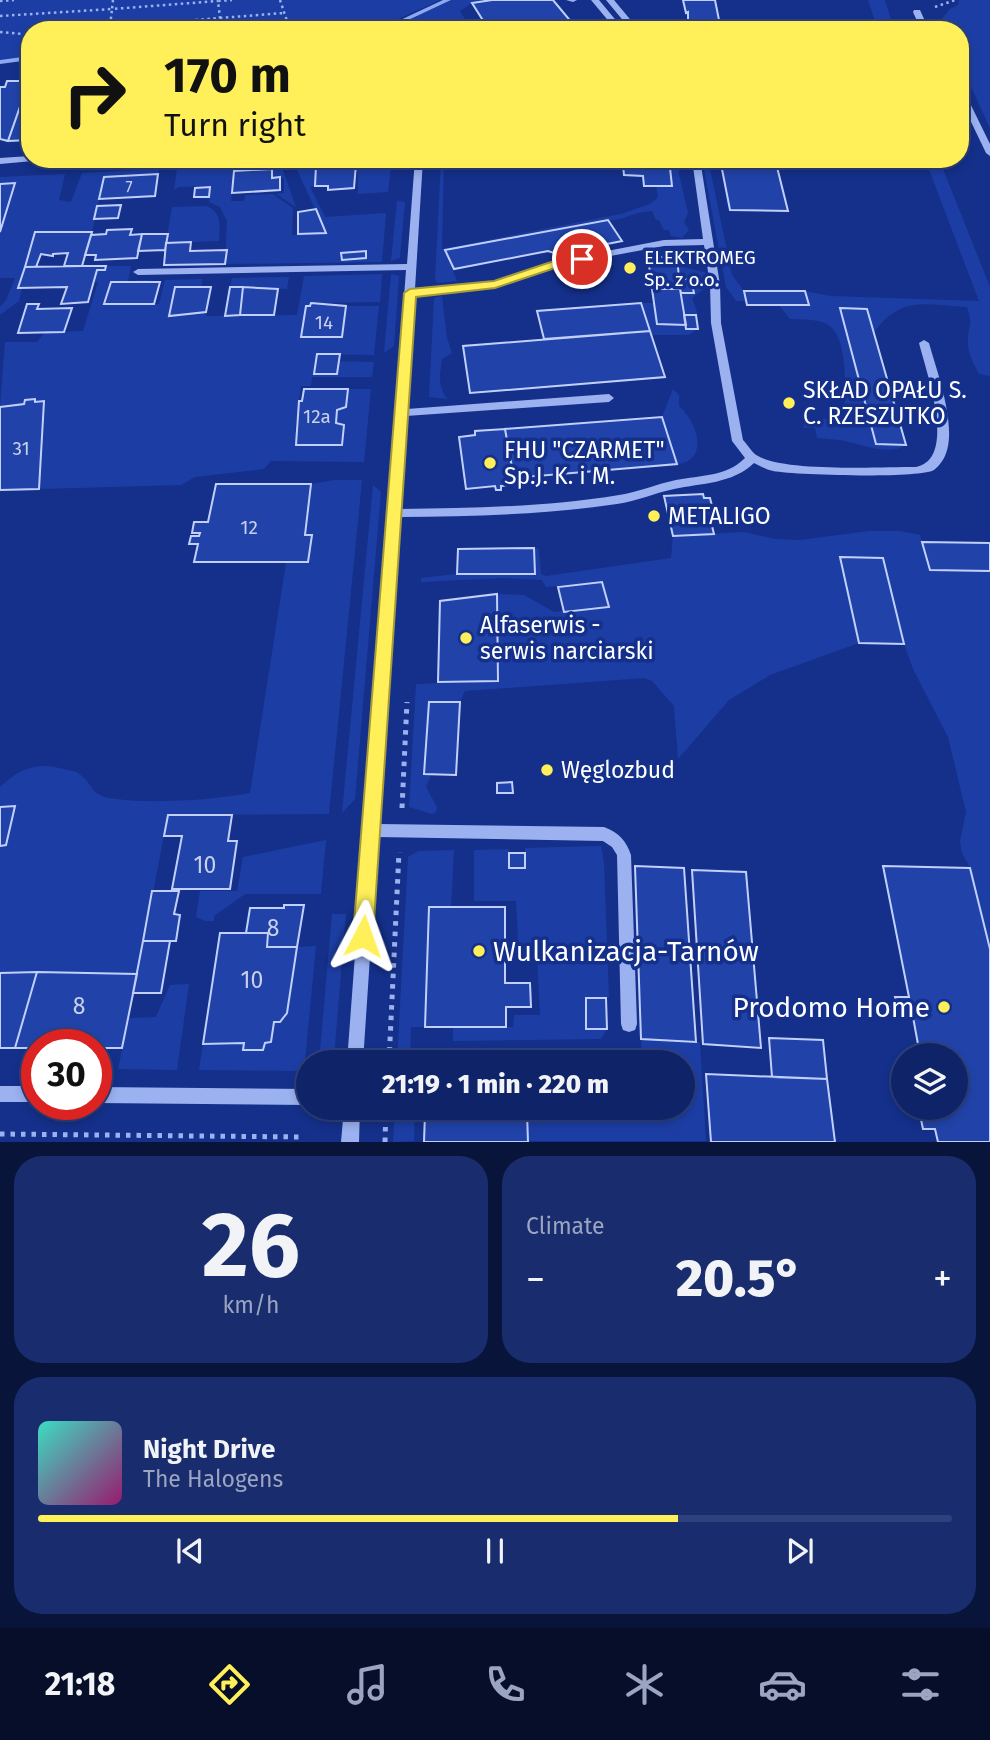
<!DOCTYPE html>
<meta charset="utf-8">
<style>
:root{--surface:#0f2468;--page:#182c6e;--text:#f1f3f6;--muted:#9ba4c0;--line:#2f417c;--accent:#ffef59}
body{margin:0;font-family:"Fira Sans",sans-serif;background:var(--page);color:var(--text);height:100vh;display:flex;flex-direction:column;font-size:26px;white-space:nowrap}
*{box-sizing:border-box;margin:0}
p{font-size:23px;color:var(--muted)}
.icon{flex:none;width:38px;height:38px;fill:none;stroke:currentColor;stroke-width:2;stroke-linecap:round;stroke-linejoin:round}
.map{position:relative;height:1142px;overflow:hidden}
.side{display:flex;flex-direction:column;gap:14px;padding:14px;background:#081439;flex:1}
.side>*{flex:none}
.banner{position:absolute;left:21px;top:21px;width:948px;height:147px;border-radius:28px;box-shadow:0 4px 10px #0003,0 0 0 2px var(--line);background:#ffef59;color:#111;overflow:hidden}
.controls{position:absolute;left:891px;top:1043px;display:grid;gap:14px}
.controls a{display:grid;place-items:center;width:77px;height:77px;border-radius:50%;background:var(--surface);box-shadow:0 4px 10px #0003,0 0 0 2px var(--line);font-size:35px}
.speed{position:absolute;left:21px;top:1029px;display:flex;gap:14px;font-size:35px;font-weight:700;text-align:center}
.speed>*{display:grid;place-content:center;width:91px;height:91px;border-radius:50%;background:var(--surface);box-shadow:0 4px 10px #0003,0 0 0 2px var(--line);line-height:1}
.speed .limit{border:10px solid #d22;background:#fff;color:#111}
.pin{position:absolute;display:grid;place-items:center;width:60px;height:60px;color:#fff;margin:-30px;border:4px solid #fff;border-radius:50%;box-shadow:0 2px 7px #0007}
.me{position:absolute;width:77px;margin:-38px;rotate:4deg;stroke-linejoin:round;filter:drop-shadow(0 0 5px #0008)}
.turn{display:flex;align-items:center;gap:24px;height:147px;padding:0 28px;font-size:32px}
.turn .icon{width:91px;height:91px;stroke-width:2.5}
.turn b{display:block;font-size:49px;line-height:60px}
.big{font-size:52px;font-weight:800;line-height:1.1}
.side .widget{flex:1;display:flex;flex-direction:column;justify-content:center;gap:10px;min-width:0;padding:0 24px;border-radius:28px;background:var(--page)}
.side .dial{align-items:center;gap:0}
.dial b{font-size:91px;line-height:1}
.song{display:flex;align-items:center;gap:21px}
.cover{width:84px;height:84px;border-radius:10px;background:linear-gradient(135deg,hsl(170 70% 55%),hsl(320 70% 35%))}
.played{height:7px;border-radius:4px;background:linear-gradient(90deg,var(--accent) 70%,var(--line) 70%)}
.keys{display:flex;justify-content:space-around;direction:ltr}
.heat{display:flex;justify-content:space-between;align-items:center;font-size:38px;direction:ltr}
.side .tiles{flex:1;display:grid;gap:14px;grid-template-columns:1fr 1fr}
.widget:last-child{grid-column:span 2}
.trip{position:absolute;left:296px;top:1050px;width:399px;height:70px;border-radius:35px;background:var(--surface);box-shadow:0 4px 10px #0003,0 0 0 2px var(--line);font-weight:800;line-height:70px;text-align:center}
.menu{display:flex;height:112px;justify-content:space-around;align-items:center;background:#060e2a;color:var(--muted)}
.menu .icon{width:49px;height:49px}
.menu .active{color:var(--accent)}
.menu b{font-size:32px;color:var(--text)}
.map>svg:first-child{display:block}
.green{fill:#1c3ea4}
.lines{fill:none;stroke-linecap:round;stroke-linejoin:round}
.stream{fill:#8ca8f3;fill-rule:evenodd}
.building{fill:#2143a9;stroke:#c1d0fb;stroke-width:2}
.path-far1{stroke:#9bb1f0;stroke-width:2.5;stroke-dasharray:2.5 3.5;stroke-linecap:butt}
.path{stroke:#9bb1f0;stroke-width:5;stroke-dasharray:4.5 6;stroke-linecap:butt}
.minor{fill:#9bb1f0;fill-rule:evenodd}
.route{fill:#ffef59;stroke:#a69b3a;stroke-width:2}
.poi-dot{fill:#ffef59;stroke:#14308a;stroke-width:2.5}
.labels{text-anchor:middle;stroke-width:7;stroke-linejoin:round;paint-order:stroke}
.far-number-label{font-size:16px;fill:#c8d0ea}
.far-poi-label{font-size:19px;fill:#fff;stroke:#14308a;text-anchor:start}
.number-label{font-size:19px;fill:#c8d0ea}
.poi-label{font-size:23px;fill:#fff;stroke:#14308a;text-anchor:start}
.near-number-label{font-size:23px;fill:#c8d0ea}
.near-poi-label{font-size:28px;fill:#fff;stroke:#14308a;text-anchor:start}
</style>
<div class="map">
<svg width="990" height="1142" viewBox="0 0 990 1142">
<rect width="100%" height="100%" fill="#14308a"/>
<path class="green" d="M0 0H440L374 30H30V56L0 60Z
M452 0H492L472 3 460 11 466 21 439 25 429 30H387Z
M868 0H885L894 30H878Z
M959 0H990V128L961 66V30H944L940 21 950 9 958 5Z
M337 159H392L388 192 358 194 357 164 317 166 315 186 310 187 325 217 386 213 382 262 225 264 227 221 220 207 209 202 210 186 179 187 174 190 177 168 280 162 296 207 276 194 284 193V178H272V169L234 171 231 201H244L245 195 273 194 293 208 292 235 326 233 293 161Z
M441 159H444L442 249 621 214 650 204 658 197 656 186H672L669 159H680L679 174 688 213 684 222 689 230 682 238 671 236 669 230H664L659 220H656L652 211C635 211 623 221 608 220L445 250 457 281 438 283 435 280Z
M702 159H708L732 275 744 291 746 301H736L726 287Z
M925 159H939L990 287V376L979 374C974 364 967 352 968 341 968 323 974 328 967 307 925 305 902 295 874 332L867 309H841L876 444 906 445C888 456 864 445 845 441 836 439 826 439 817 438L815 428H804L803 420 843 418C846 398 848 343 832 328 823 318 803 320 790 319L779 305H808L805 291 830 296 979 301Z
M159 169 158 174 104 177 92 232H35L19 301 0 315V307L6 300 15 278H0V177L65 174 59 200 71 202 82 173Z
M397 201 405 202 400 258 391 261Z
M206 206C222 211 220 227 219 241L166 243 172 207Z
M682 250 687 252 684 264 687 268 707 273 709 276 705 288 692 298 698 315H684L681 293 693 292 691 279H678L677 257Z
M106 266H131L128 281 150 280 105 304H159L165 280 202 279 201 287 175 288 169 316 206 312V316L297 315 304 276 382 274 380 302 311 303 301 337H342L346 306H379L374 355 317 354 314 373 337 374 339 361 374 362 372 377H312L311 386H301L295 432 298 433 296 445H341L344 425 336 423 337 410 346 407 348 389H371L364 462 271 461 264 469 195 477 181 485 39 489 44 402H35V399L25 400 24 404 0 407 5 342H37L45 332 83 331 98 282H94L97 270H105Z
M391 274 399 276 394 346 384 353Z
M289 277 287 289 230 287 232 278Z
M442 296 447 338 452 353 442 359C440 374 437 388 448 399L429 397 434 298Z
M641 303H654L658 324 686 325 687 329H698L688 335H652Z
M673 389 679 395V406C697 421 710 461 677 464L662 417Z
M334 480H362L329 814 168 815 137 974 0 973V846L6 845 15 807H0V787C18 769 38 761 63 769 67 770 75 771 78 773 96 785 87 796 116 799 153 804 213 800 250 793L286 563 308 562 312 536 305 535 311 484Z
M373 485 381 492 355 799 342 813Z
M869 531H900L920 535 930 570 990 571V949L970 868 962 853 960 841 966 812 948 737 913 669 904 644 882 558H840L859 643 770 675 729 700 678 759 674 706 652 681 644 678 465 691 460 702H429L424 774 431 775 426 787 437 807 436 812 432 814 409 807 416 684 498 681 497 594 524 595 554 612 609 607 602 582 546 587 542 580 503 578 421 582V578L457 574H535L534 548 539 549 541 574 546 576 671 558 673 536 744 532 775 539 800 540Z
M326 840 321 894H245L214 916V921H205L196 917 200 891H237L243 857Z
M601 846 604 863 609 998H586L587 1029H607L601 1039 453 1041V1027H513L514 1015H540L537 957 519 958 516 901H474V850L509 849 510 867 525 868V848Z
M454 850 451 907H429L425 1027H411L410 1062H397L408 857 418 851Z
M332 914H346L334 1057 331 1062H319Z
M316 946 304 1071 199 1070 203 1044 244 1043 243 1049 271 1042 274 1022H280L287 1013 297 947Z
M189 984 177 1070 118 1069 129 1018 156 1017 170 985Z
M641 1039 700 1042 706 1141H528L527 1112 415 1113 414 1141 393 1142 395 1108H682V1062H642Z"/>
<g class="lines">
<path class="stream" d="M443 0H451L387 30H379Z
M30 56V60L0 64V60Z"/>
</g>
<path class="building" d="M492 0H553L578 30H489L472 3Z
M683 0H715L721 30H688V12L686 13Z
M466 21 471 30H429L439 25Z
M30 79V140L8 141 29 81Z
M7 81H29L8 141 0 139V87H5Z
M646 159H669L672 186H644L643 176 624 175 623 165 646 166Z
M720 159H775L788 211 730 210Z
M356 164 354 188 328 190V186H315L316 166Z
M272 169V178L280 177V190L232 193 234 171Z
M158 174 155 196 99 199 104 177Z
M15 183 0 232V184Z
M210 187 209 197H194L195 188Z
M121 205 118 218 94 219 97 206Z
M316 209 326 233 298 234V212Z
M608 220 622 241 557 254 548 251 454 269 445 250Z
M132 229 130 235 142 234 137 258 95 260 96 255H85L91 235 106 234 107 230Z
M35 232H92L82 266H64L68 253 53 254V256L41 254 36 267H25Z
M142 234H168L165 250 138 251Z
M191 242 190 251 227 250 225 264 164 265 166 243Z
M366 251V258L342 260 341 253Z
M648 257H677L680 289H652Z
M82 266H106L105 270H97L88 302 61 304 67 287 18 288 25 267Z
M678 279H691L694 293H681Z
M111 282H160L154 304H104Z
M175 287H211L206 312 169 316Z
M230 287H243L240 315 225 316Z
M243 287 278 289 274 315H240Z
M652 289H680L686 325 657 324Z
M744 291H805L809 305H747Z
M311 303 346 306 342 337H301L306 306H310Z
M641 303 650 331 544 339 537 311Z
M27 304H39L37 309 72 308 64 332 18 333Z
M840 308 867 309 906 445 876 444Z
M684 315H696L698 329H686Z
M650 331 665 377 470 393 463 346Z
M317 354H340L337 374H314Z
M304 389H348L346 407 337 410 336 423 344 425 342 445H296L299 401H302Z
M35 399V402L44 401 39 489 0 490V407L24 404 25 400Z
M662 417 677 464 514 478 505 429Z
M505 429 515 485 501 486V490H496L495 486 466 489 459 437 475 435V431Z
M216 484H311L305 535H312L308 562H194L198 544H189L191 536H199L200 533H192L194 522H208Z
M703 494 704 498H710L713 510H708L714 534 673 536 664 496Z
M922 542 990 543V571L930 570Z
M534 548 535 574H457L458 549Z
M840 557 883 558 904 644 859 643Z
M602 582 609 607 564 612 558 587Z
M497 594 498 681 438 682 440 601Z
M429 702H460L456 775 424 774Z
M512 782 513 793H497V783Z
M15 806 6 845 0 846V807Z
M168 815H232L228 841H237L230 889H172L182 836H164Z
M509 853H525V868H509Z
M635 866 684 868 696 1042 641 1039Z
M883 866 970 868 990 949V1142H938L935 1129H923L919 1110 956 1108V1055H920L913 1017H900L895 997H909Z
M692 870 746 872 761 1048 703 1044Z
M152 891H179L174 914 180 915 176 941H143Z
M284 905H304L297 947H267L268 933H246L250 908H284Z
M429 907H505V983H530L531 1007H506V1027H425Z
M220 933H268L267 947H297L287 1013 280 1022H274L271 1042 265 1043 263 1050H243L244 1043 203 1044Z
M143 941H170L161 993H133Z
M37 972 15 1048H0V973Z
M37 972 137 974 122 1048H96V1045H37V1048H15Z
M586 998H606L607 1029H586Z
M769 1038 823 1040 827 1079 772 1077Z
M706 1074 827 1079 835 1142H711Z
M527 1112 528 1142H424L425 1113Z"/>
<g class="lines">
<path class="path-far1" d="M113 0 112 9 218 1
M280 0 290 30
M0 1 14 0
M935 7 955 0
M0 16 112 9 110 27 220 18 218 1 232 0
M222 30 220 18 284 13
M0 32 22 34"/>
<path class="path" d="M402 808 407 702
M389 1062 399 852
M0 1134 302 1137
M385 1142 386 1108"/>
<path class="minor" d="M566 0H577L573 2Z
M591 0H599L624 30H616Z
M606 0H614L639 30H631Z
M914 10H920L929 30H921L913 12Z
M961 91 965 93 990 144V156L986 153 961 101Z
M30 156V159H34L33 161 0 164V158Z
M415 159H423L415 289 494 281 555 261 664 240 703 239 692 159H700L720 285 721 323 743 440C748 445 752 453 758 456 785 472 881 467 916 467 958 459 926 371 919 343L924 340 929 343C937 372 959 430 944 458 942 462 937 468 934 470 918 479 795 475 773 471 767 470 760 466 754 463 732 484 702 483 674 489 655 493 637 501 617 504 545 515 472 516 400 517L379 824 604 827C619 833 626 840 631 855L637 1024 635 1030 629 1032 623 1030 621 1024 617 855 612 847 603 841 378 837 363 1062H347L406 270 138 275 133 272 138 269 407 264ZM704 245 710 285 711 323 732 441 745 458C726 477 701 475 676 480 657 484 638 492 619 495 547 507 473 508 400 509L406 416 609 402 614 398 609 394 407 409 414 296 495 287 557 266 664 246Z
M0 1086H37V1102H0Z
M96 1087 308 1089V1105L96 1103Z
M344 1108H360L359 1142H341Z"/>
</g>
<path class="route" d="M582 255 587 256V262L558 267 495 288 416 297 373 936 371 943 363 946 356 943 353 936 404 293 410 289 494 281 551 262Z"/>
<g class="poi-dot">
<circle cx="630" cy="268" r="7"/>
<circle cx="789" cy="403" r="7"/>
<circle cx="490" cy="463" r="7"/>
<circle cx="654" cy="516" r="7"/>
<circle cx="466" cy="638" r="7"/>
<circle cx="547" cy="770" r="7"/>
<circle cx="479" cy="951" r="7"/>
<circle cx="944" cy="1007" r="7"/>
</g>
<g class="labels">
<g class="far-number-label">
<text x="129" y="193">7</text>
</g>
<g class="far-poi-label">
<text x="644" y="264">ELEKTROMEG<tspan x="644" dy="22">Sp. z o.o.</tspan></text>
</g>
<g class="number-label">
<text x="324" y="329">14</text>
<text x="317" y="423">12a</text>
<text x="21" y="455">31</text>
<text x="249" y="534">12</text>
</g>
<g class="poi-label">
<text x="803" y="398">SKŁAD OPAŁU S.<tspan x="803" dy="26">C. RZESZUTKO</tspan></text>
<text x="504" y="458">FHU "CZARMET"<tspan x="504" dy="26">Sp.J. K. i M.</tspan></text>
<text x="668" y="524">METALIGO</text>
<text x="480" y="633">Alfaserwis -<tspan x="480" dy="26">serwis narciarski</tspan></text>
<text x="561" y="778">Węglozbud</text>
</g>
<g class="near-number-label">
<text x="205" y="873">10</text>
<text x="273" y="936">8</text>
<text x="252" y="988">10</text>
<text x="79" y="1014">8</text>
</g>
<g class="near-poi-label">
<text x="493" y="961">Wulkanizacja-Tarnów</text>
<text x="930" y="1017" text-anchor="end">Prodomo Home</text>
</g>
</g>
</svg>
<div class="controls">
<a><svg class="icon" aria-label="layers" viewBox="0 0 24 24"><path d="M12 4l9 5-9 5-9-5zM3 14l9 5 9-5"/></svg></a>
</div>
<div class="speed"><div class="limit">30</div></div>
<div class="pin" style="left:582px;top:259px;background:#d93025"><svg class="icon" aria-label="arrive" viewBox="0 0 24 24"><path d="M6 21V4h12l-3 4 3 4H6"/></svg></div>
<svg class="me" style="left:363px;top:936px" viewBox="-20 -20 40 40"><path d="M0-17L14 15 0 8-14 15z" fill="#ffef59" stroke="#fff" stroke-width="4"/></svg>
<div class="trip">21:19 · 1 min · 220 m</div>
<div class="banner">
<div class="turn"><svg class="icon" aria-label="right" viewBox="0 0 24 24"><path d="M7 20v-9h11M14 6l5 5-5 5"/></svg><div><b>170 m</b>Turn right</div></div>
</div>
</div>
<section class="side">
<div class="tiles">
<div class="widget dial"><b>26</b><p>km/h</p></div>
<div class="widget"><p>Climate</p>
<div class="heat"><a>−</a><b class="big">20.5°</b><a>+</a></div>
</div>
<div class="widget">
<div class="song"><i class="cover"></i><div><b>Night Drive</b><p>The Halogens</p></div></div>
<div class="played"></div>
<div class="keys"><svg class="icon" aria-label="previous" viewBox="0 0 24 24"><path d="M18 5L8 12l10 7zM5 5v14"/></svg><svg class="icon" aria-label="pause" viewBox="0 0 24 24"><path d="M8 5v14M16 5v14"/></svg><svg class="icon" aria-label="next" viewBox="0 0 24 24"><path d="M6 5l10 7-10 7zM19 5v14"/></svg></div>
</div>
</div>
</section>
<nav class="menu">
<b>21:18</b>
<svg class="icon active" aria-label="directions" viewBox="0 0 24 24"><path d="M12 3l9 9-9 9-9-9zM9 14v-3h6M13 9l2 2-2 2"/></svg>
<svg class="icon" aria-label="music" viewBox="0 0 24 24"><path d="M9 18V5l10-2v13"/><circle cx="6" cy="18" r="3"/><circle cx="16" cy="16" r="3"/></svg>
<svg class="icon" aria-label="phone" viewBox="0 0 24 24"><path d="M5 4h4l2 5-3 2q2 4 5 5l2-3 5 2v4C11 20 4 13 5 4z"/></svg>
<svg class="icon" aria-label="climate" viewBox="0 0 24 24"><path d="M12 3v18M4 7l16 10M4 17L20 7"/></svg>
<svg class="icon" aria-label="car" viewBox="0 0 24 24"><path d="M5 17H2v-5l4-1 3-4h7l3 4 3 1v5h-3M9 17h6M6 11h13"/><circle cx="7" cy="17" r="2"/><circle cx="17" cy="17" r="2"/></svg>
<svg class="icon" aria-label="filters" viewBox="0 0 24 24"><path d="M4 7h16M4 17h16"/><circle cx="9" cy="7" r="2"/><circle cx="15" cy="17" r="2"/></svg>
</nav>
